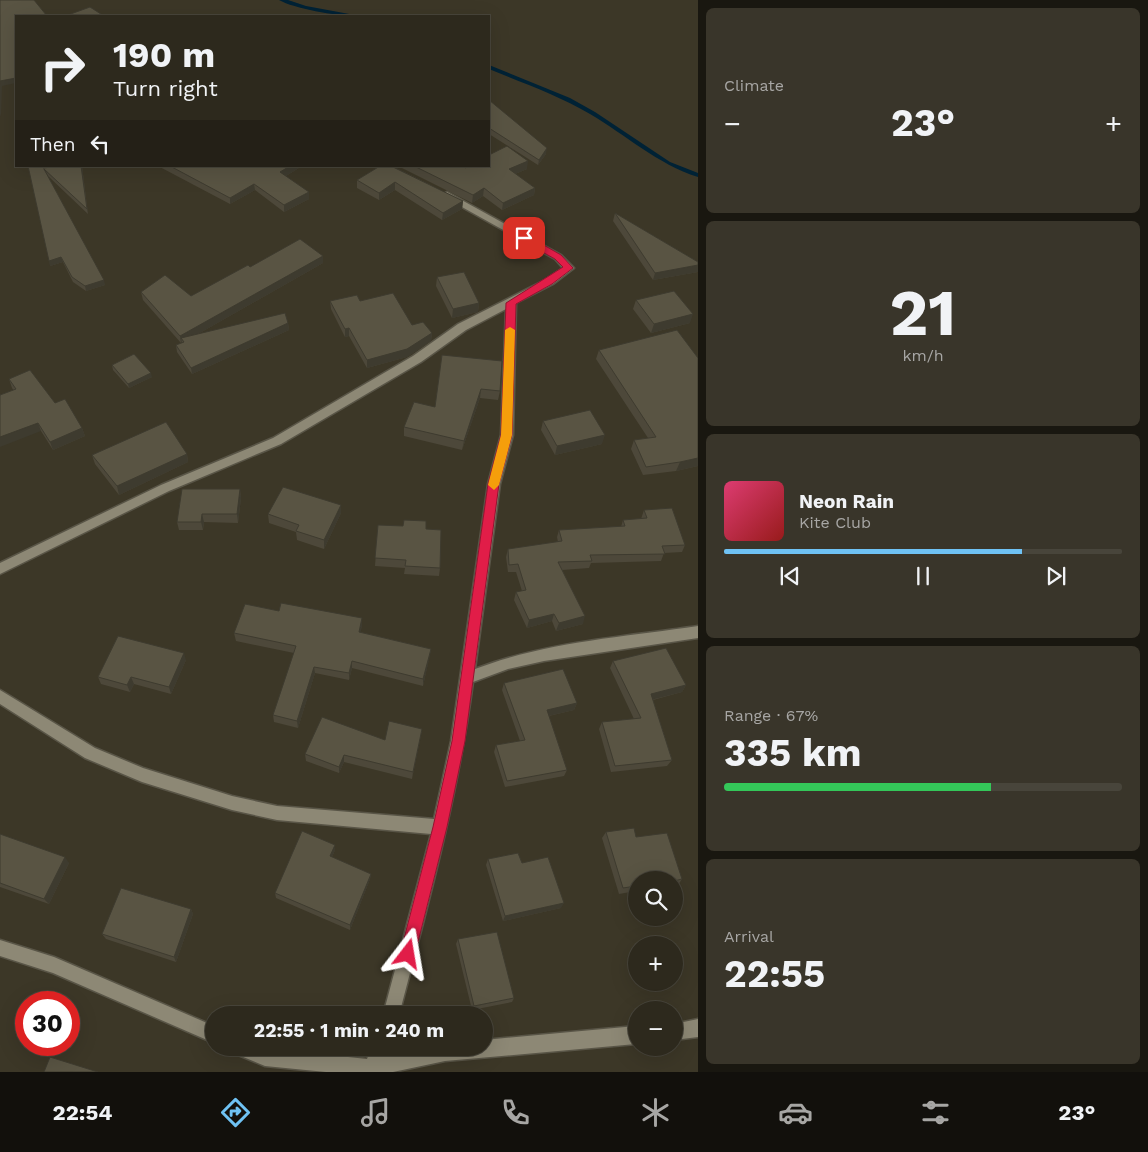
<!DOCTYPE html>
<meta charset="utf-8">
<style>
:root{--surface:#2d291d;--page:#39352a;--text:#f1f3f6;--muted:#a7a6a4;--line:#48453b;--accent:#6fc2f4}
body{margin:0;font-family:"Work Sans",sans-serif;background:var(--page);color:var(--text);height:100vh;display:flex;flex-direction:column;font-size:19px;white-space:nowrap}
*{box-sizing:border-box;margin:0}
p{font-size:16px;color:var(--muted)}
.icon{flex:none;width:28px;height:28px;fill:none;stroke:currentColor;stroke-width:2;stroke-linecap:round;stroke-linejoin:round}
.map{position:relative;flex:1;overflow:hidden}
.panel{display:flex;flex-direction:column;gap:8px;padding:8px;background:#191710;width:450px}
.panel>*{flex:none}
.guide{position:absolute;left:15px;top:15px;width:475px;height:152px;border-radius:0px;box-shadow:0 5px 20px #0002,0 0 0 1px var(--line);background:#2d291d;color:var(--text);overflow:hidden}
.controls{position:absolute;left:628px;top:871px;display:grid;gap:10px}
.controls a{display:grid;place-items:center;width:55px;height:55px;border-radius:50%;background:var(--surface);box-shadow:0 5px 20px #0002,0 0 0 1px var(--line);font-size:25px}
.speed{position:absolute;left:15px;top:991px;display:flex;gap:10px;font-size:25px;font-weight:700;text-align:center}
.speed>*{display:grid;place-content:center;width:65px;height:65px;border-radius:50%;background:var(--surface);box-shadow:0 5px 20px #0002,0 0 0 1px var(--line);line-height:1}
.speed .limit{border:8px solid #d22;background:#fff;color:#111}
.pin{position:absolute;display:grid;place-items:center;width:42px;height:42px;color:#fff;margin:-21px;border-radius:10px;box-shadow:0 2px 8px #0006}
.me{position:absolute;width:55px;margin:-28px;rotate:14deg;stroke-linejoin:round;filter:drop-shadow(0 0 4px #0008)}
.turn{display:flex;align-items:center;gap:18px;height:105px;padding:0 15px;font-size:22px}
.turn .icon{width:65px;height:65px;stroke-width:2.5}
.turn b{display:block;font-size:35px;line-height:42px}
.then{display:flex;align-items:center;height:48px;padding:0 15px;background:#0003;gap:10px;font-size:19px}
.big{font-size:38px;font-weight:700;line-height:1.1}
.panel .tile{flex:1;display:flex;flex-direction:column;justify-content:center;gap:8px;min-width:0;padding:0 18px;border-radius:8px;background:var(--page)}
.panel .dial{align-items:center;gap:0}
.dial b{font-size:65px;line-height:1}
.song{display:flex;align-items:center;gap:15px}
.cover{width:60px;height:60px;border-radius:8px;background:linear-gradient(135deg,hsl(340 70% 55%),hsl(0 70% 35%))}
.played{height:5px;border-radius:2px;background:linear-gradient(90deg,var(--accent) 75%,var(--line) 75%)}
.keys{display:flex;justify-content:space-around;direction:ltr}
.heat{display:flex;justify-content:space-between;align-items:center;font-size:28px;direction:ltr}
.charge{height:8px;border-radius:4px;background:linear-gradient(90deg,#34c759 67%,var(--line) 0)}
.trip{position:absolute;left:205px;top:1006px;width:288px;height:50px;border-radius:25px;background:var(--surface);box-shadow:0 5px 20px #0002,0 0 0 1px var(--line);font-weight:700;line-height:50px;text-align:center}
.dock{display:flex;height:80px;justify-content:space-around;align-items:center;background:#12100c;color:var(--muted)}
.dock .icon{width:35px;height:35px}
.dock .on{color:var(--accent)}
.dock b{font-size:22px;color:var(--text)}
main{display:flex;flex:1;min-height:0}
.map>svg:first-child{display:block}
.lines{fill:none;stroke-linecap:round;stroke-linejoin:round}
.stream{fill:#002235;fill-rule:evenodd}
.street-casing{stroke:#595547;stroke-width:3}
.street{fill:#8d8875;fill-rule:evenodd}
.wall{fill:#4d483a}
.shaded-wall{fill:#3e3b2f}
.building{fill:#595443;stroke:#3e3b2f}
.route{fill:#e11d48;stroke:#92132f}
.slow{fill:#f59e0b}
</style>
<main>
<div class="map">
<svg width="698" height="1072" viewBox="0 0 698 1072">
<rect width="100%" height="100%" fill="#3c3727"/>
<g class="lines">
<path class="stream" d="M279 0H288L306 6 360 16C341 17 295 9 279 0Z
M489 65 570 98 595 112 670 162 698 173V177C657 164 626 135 590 114 558 95 523 83 489 69Z"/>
<g class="street-casing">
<path id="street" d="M447 192 561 255 574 268 553 284 516 303 513 435 500 484 475 669C545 642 624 637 698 626V638L544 661 508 669 473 682C458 795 428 905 399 1015H383L431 834 277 820 232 810 142 782 85 758 0 704V690L95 748 143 768 232 796 277 806 434 819 451 741 488 484 501 435 506 309 466 330 421 362 281 444 169 491 0 574V563L161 485 273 438 413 356 458 324 545 280 563 268 555 259 444 197 442 195Z
M0 940 54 957 214 1026V1043L53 973 0 956Z
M698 1019V1037L674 1040V1024Z
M636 1026V1044L445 1061 393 1072H326L265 1066 236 1054 233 1048H263L367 1059 371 1048H387L385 1056 426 1048H484V1040Z"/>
</g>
<use href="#street" class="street"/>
</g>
<path class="wall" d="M489 100 546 154 538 165 489 134Z
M61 166H82L88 214 48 176 105 285 86 291 73 282 63 262 50 266 43 168Z
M158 166H302L286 176 309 199 284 212 255 190 230 204Z
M380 166H463L465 168 527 169 515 174 535 188 534 195 502 210 483 196 472 203 398 166 394 167 463 201 462 209 442 220 395 190 379 200 357 188V180Z
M615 213 698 262V272L653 280 613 221Z
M323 263 198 334 288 323 289 330 192 374 177 352 176 345 181 343 143 300 141 292 191 296 250 267Z
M437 277 479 303 478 312 452 318 436 286Z
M636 300 690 323 651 333 633 309Z
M330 301H360L412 325 432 333 431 341 407 357 367 368 349 336 345 337 331 309Z
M599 350 698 466 676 471 643 475 631 449 634 440 648 438 596 359Z
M442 355 500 391 498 400 480 398 462 450 404 436V427L435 407Z
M112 365 152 377 129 388 113 370Z
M9 379 55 403 82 428 85 436 53 450 41 431 12 388Z
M543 421 602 444 555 455 541 430Z
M187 454 188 462 119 495 95 464 92 455Z
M240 489 241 498 238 523 204 522 203 530H179L177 522Z
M644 510 685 545 682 552 664 553 661 561 591 563 589 568 562 570 583 624 556 631 552 621 527 628 514 600 516 592 522 591 516 572H508L506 557 508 549 558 542 557 537 559 530 621 527 623 520 641 519Z
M341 513 324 549 297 540 296 532 269 523 268 514Z
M378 525 426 529 440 568 439 576 404 574 405 568 375 566Z
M362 626 360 632 431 649 423 686 352 668 349 680 315 673 298 728 274 722 273 715 294 653 236 641 234 633Z
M186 660 171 694 134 684 130 692 101 684 98 677Z
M613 661 686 685 682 692 653 700 672 760 667 766 611 772 599 729 602 722 634 719 610 668Z
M504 683 577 703 574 710 549 716 567 770 564 776 505 787 494 752 496 745 520 741 502 690Z
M422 729 412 779 344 762 339 773 306 761 305 754 385 740Z
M606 832 636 837 682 879 678 885H674V880H636V891L619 894 602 838Z
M0 834 69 863 49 904 0 887Z
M335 850 332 857 371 874 370 879 350 930 276 898 275 893Z
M488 859 522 863 561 908 503 921 486 865Z
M191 909 193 914 176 962 106 939 102 934Z
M458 939 514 998 512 1002 472 1010 456 944Z"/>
<path class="shaded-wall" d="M16 78V83L2 86 1 117 0 114V81Z
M547 148 546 154 538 165 539 160Z
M528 161 527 169 508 177 509 169Z
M81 166H82L88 214 87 209Z
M290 166H302L281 179 280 172Z
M395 182V190L379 200V193Z
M254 184 255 190 230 204V198Z
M484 188 483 196 472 203 473 195Z
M535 188 534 195 502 210 503 203Z
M309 192V199L284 212V205Z
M463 201 462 209 442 220 443 213Z
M323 256V263L184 342 181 338 182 343H181L180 336Z
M61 257 63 262 50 266 49 261Z
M698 265V272L653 280 655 273Z
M104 280 105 285 86 291 85 286Z
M479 303 478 312 452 318 453 309Z
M693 314 690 323 651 333 654 324Z
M288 323 289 330 192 374 191 368Z
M349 328V336L345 337V329Z
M432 333 431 341 407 357 367 368V360Z
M151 373 152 377 129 388 128 384Z
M481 389 480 398 462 450 464 441Z
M38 423 41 431 0 447V437Z
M82 428 85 436 53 450 50 442Z
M605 435 602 444 555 455 557 446Z
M187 454 188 462 119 495 117 486Z
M698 458V466L676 471 680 462Z
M240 489 241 498 238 523 237 514Z
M341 505V513L324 549V540Z
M202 514 204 522 203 530 201 522Z
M554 614 552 621 527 628 529 620Z
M585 616 583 624 556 631 559 623Z
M362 618V626L359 639V632Z
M431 649 430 656 423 686V679Z
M184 653 186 660 171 694 169 687Z
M352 661V668L349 680V673Z
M314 667 315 673 298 728 297 721Z
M131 677 134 684 130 692 127 685Z
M686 685 682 692 647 701 651 694Z
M577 703 574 710 544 717 547 710Z
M422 729 421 736 412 779 413 772Z
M344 755V762L339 773V767Z
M335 845V850L330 862V856Z
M65 857 69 863 49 904 44 899Z
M371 874 370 879 350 930V925Z
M564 903 561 908 503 921 505 916Z
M191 909 193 914 176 962 174 957Z"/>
<path class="building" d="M0 0H34L47 16H16V78L0 81V85Z
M90 7 104 16H65Z
M489 100 547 148 539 160 489 128Z
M507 146 528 161 509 169 535 188 503 203 484 188 473 195 414 166H463L465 168 468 166H489V155Z
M28 166H42L43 168 61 166H81L87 209 44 169 104 280 85 286 72 277 61 257 49 261Z
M170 166H290L280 172 309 192 284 205 254 184 230 198Z
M380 166H393V167L463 201 443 213 395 182 379 193 357 180Z
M615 213 698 262V265L655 273Z
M300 239 323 256 180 336 141 292 165 275 191 296 248 265 250 267Z
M464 272 479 303 453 309 437 277Z
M674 291 693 314 654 324 636 300Z
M393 293 412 325 423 322 432 333 407 349 367 360 349 328 345 329 330 301 357 295 360 301Z
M285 313 288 323 191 368 176 345 184 342 181 338Z
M677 330 698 358V458L680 462 646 467 634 440 656 437 599 350Z
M134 354 151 373 128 384 112 365Z
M442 355 502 361 500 391 481 389 464 441 404 427 414 402 435 407Z
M30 370 55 403 65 399 82 428 50 442 38 423 0 437V395L16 389 9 379Z
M590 410 605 435 557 446 543 421Z
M166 422 187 454 117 486 92 455Z
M283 487 341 505 324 540 296 531 299 525 268 514Z
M182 489H240L237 514H202L201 522H177Z
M672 508 685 545 662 546 665 554 590 555 592 561 558 562 585 616 559 623 554 614 529 620 516 592 526 590 518 564 509 565 508 549 562 541 559 530 625 526 623 520 647 518 644 510Z
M404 520 426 521V529L441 530 440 568 405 566 406 560 375 558 378 525 403 526Z
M281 603 362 618 359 632 431 649 423 679 352 661 349 673 314 667 297 721 273 715 296 646 234 633 245 604 279 611Z
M118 636 184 653 169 687 131 677 127 685 98 677Z
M666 648 686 685 651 694 672 760 615 766 602 722 641 718 613 661Z
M563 669 577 703 547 710 567 770 507 781 496 745 525 740 504 683Z
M322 717 385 740 389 721 422 729 413 772 344 755 339 767 305 754Z
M634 828 636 837 667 833 682 879 674 881V880H636V886L623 888 606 832Z
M302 831 335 845 330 856 371 874 350 925 275 893Z
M0 834 65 857 44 899 0 883Z
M518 853 522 863 548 857 564 903 505 916 488 859Z
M121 888 191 909 174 957 102 934Z
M497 932 514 998 474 1006 458 939Z
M50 1057 98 1072H44Z"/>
<path class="route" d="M521 236H528L561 255 573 268 552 284 516 304 512 435 499 484 465 741 447 827 415 954 413 960 408 962 402 960 400 954 433 827 452 741 488 484 501 435 506 303 563 267 555 259 521 240Z"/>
<path class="slow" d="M510 327 515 330 512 435 499 485 494 490 488 485 501 435 505 330Z"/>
</svg>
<div class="controls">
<a><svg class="icon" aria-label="search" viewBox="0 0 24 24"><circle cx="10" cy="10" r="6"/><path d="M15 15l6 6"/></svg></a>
<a>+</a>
<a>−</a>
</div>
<div class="speed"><div class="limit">30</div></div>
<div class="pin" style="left:524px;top:238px;background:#d93025"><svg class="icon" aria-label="arrive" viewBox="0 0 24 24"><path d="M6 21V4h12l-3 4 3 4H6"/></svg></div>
<svg class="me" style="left:408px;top:954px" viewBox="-20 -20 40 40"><path d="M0-17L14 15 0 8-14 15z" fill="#e11d48" stroke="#fff" stroke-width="4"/></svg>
<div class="trip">22:55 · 1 min · 240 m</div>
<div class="guide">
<div class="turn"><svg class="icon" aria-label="right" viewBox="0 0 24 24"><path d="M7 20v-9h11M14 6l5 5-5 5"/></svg><div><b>190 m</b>Turn right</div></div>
<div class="then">Then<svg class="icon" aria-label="left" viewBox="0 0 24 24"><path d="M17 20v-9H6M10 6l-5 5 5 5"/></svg></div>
</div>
</div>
<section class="panel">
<div class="tile"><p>Climate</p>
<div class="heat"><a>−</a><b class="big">23°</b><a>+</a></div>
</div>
<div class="tile dial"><b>21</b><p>km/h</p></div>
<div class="tile">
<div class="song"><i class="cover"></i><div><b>Neon Rain</b><p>Kite Club</p></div></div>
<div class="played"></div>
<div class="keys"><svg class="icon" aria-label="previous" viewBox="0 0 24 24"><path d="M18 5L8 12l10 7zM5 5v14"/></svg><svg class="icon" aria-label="pause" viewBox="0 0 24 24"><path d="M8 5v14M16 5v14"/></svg><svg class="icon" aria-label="next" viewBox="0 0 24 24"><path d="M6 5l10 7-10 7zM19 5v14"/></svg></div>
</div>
<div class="tile"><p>Range · 67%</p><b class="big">335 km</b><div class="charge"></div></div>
<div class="tile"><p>Arrival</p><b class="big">22:55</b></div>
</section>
</main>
<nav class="dock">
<b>22:54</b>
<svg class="icon on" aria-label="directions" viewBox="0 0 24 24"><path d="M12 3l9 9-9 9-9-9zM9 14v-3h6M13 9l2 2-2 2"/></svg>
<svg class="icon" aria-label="music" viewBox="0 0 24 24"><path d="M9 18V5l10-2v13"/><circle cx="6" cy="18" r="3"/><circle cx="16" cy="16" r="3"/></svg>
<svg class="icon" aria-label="phone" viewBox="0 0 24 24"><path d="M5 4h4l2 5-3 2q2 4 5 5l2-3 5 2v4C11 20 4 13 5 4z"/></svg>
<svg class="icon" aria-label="climate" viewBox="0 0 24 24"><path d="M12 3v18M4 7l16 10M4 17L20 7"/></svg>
<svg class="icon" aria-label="car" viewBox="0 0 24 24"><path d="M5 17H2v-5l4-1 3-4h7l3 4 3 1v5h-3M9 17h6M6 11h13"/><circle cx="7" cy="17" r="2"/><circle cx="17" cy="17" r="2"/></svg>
<svg class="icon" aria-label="filters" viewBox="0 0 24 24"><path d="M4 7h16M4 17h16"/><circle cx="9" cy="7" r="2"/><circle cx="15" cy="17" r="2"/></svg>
<b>23°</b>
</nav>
